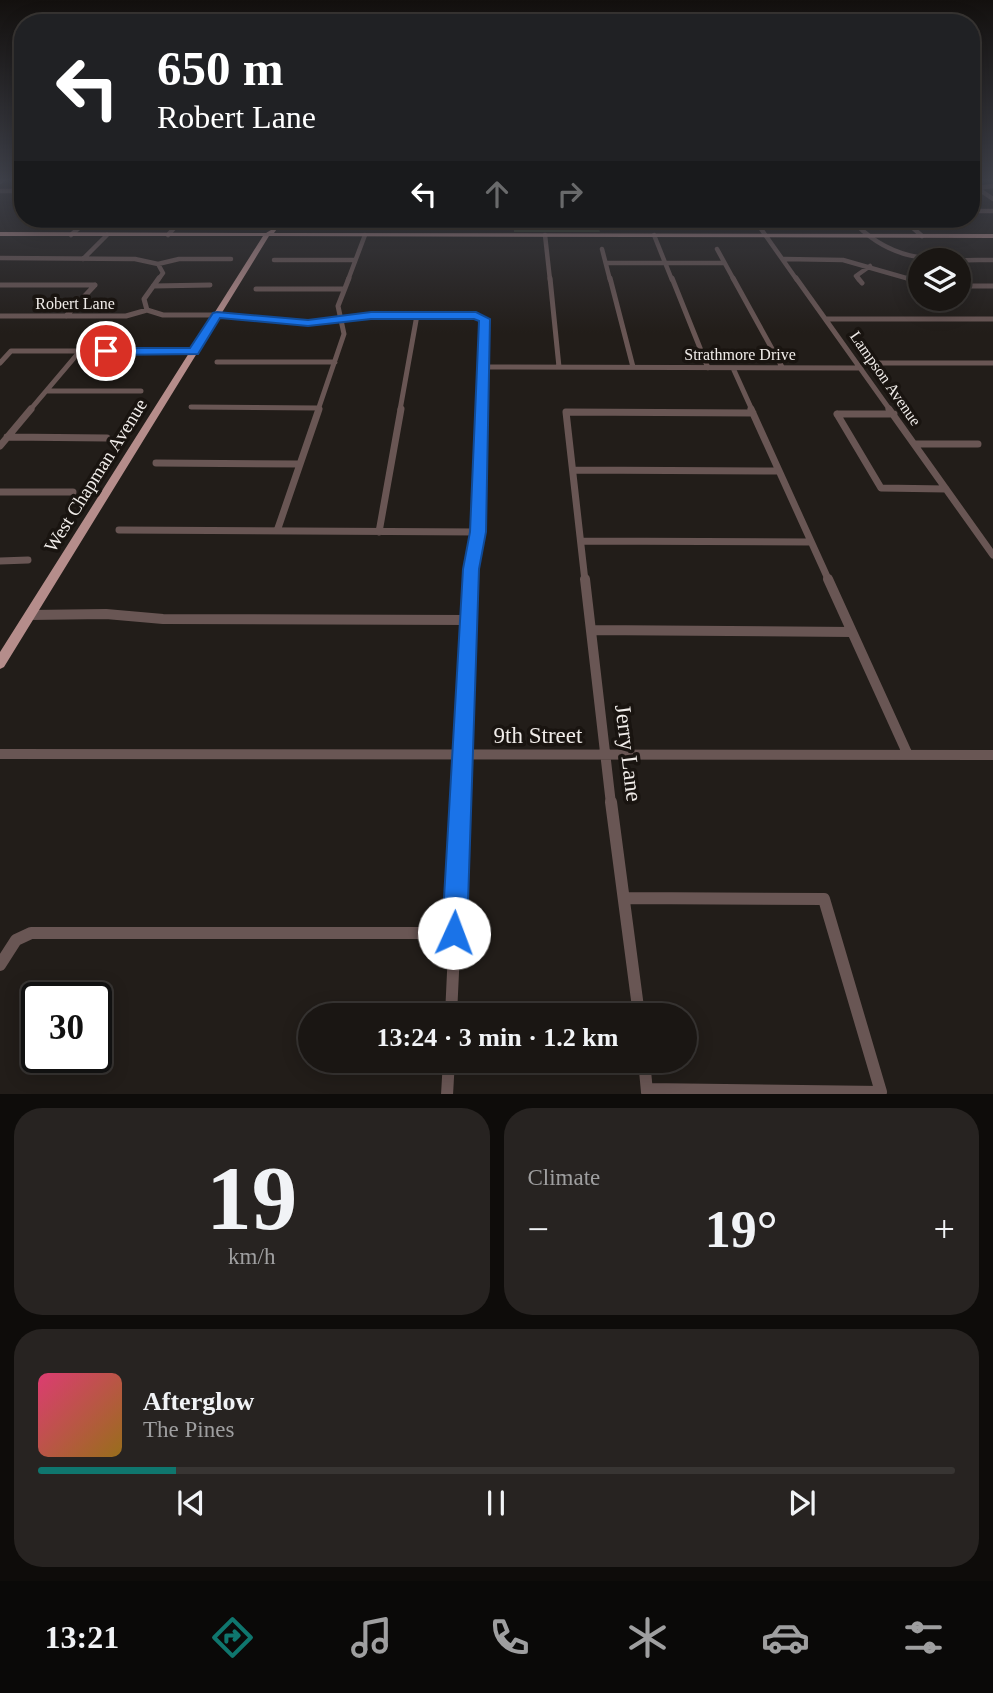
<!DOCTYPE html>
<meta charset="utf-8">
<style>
:root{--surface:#1a1613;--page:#272321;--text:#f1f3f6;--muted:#9f9fa0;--line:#383533;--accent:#0f766e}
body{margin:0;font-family:"Times New Roman",serif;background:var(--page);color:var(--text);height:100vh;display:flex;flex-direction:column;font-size:26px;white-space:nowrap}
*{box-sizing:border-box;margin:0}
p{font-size:23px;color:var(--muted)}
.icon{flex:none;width:38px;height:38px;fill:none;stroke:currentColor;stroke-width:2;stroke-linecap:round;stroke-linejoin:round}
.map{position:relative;height:1094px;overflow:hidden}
.drawer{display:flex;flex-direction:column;gap:14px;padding:14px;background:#0e0c0a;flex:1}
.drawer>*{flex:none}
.hud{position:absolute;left:14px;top:14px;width:966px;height:214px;border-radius:28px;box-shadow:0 4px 18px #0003,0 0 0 2px var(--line);background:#202124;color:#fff;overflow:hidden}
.buttons{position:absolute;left:908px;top:248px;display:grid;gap:14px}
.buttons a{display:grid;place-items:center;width:63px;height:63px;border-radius:50%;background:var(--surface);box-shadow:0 4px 18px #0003,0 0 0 2px var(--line);font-size:35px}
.speed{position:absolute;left:21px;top:982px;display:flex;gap:14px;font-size:35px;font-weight:700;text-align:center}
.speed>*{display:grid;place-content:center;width:91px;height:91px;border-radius:50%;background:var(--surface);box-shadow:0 4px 18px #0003,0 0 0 2px var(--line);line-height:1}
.speed .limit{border:4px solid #111;border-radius:10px;background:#fff;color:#111}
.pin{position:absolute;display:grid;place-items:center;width:60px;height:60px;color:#fff;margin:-30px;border:4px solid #fff;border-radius:50%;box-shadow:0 2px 7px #0007}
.me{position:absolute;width:77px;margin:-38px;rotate:2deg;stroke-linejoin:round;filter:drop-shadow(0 0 5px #0008)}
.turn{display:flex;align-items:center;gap:24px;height:147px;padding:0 28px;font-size:32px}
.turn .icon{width:91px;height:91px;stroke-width:2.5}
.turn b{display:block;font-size:49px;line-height:60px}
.lanes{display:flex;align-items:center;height:66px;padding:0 28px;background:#0003;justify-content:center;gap:35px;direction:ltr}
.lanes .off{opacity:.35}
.big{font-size:52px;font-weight:700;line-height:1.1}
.drawer .tile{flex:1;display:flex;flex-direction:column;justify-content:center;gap:10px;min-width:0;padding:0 24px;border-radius:28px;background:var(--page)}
.drawer .dial{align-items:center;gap:0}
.dial b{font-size:91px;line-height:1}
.song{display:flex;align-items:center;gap:21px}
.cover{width:84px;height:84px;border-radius:10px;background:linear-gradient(135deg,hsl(340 70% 55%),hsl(40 70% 35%))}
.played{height:7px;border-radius:4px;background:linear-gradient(90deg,var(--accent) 15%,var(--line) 15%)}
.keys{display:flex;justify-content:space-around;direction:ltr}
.heat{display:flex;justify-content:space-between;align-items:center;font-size:38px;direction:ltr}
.drawer .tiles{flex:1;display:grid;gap:14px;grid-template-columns:1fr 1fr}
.tile:last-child{grid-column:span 2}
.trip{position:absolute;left:298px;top:1003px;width:399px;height:70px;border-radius:35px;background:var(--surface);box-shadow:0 4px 18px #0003,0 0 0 2px var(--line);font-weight:700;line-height:70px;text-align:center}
.dock{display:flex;height:112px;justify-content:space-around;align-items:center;background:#0a0908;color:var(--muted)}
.dock .icon{width:49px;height:49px}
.dock .on{color:var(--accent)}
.dock b{font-size:32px;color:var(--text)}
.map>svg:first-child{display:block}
.green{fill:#3b432d}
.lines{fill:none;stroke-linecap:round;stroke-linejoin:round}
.minor-far4{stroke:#695654;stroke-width:4.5}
.minor-far3{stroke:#695654;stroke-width:5}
.minor-far2{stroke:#695654;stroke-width:7}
.minor-far1{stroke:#695654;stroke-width:10}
.minor{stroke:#695654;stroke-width:12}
.major{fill:#b58d8b;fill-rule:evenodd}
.wall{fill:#593947}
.building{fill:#684252;stroke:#492e39;stroke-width:2}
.route{fill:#1a73e8;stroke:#114b97;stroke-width:2}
.labels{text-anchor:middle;stroke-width:7;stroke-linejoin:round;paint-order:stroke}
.far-street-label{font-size:16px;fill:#f0ece9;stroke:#191410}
.street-label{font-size:19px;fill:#f0ece9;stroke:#191410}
.near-street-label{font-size:23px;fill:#f0ece9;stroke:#191410}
</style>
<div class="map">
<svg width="993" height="1095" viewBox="0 0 993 1095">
<rect width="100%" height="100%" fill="#221d19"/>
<path class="green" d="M514 219H596L600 232H514Z"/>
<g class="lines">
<path class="minor-far4" d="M0 182 4 179
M971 184 993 199
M977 188 993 186
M0 191H16
M971 211H993
M754 219 797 280
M851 219C892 265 936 260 993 260
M903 219 922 236
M71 235 89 219
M168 235 182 219
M545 235 550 280
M654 235 672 280
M602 249 610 280
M717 249 734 280
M0 258 135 259 158 264 179 259H231
M83 259 107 235
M784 259 843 260 913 280
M274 260H355
M606 263H724
M158 280 163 273 158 264
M348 280 365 235
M859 280 856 276 870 266"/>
<path class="minor-far3" d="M550 278 559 367
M610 278 633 367
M672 278 708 368
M733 278 782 367
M796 278 890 410
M858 278 862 283
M907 278 920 282
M0 285H95
M153 286 210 285
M959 286H993
M256 289H344
M147 310 144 299 159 278
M0 316H126L147 310 163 315H217L308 323 371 315 476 316 485 319 482 410
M66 316 95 285
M826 319H993
M217 362H335
M0 363 11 351H194
M484 367 861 368 865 363H993
M733 368 752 410
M47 391H141
M191 407 318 408
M30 410 80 351
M318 410 344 334 338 306 349 278
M400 410 417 315"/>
<path class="minor-far2" d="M751 409 829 581
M889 409 993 555
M837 414 881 488 946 489
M837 414H894
M7 437 107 438
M915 444H978
M0 446 31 409
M156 463 299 464
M573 470 779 471
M0 492H73
M119 530 478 532
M277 531 319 409
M379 532 401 409
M581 541 811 542
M0 561 28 560
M470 581 478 532 482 409
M585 581 566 412 753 413"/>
<path class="minor-far1" d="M585 579 611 804
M828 579 908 755
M30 615 106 614 163 619 468 620
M591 630 852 632
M0 754 993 755
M460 804 471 579"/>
<path class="minor" d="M611 802 639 1015
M625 898 824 899 881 1092 647 1089
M0 965 16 940 31 933H454
M451 1015 461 802
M644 1060 647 1092
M447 1095 449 1060"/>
<path class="major" d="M278 219H284L274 233 993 234V238L269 236 4 667 0 669V652L263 236H0V232L266 233 271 230Z"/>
</g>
<path class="wall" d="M610 219H630L631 221 630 227H613Z"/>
<path class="building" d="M613 219H630L631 221 614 222Z"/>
<linearGradient id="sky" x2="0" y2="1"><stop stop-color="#13100e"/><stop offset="0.54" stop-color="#3e4049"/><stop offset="1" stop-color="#3e4049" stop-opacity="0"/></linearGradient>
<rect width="993" height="333" fill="url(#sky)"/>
<path class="route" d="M217 312 308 320 371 312H476L490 319 486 532 479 569 467 933 463 942 454 945 445 942 442 933 463 569 470 532 479 321 474 319H371L308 326 220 318 198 354 106 355 101 351 106 348H190L213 313Z"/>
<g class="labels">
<g class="far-street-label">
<text x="75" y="309">Robert Lane</text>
<text x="740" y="360">Strathmore Drive</text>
<text transform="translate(886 378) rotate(55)" y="6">Lampson Avenue</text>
</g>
<g class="street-label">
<text transform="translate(95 475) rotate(-58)" y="7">West Chapman Avenue</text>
</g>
<g class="near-street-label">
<text x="538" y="743">9th Street</text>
<text transform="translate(629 753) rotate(83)" y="8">Jerry Lane</text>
</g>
</g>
</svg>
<div class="buttons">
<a><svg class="icon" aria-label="layers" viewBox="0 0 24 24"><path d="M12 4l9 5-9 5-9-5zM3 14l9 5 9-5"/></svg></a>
</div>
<div class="speed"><div class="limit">30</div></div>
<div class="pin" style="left:106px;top:351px;background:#d93025"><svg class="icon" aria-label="arrive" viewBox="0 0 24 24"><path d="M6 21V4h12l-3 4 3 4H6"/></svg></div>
<svg class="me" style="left:454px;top:933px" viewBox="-20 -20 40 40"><circle r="19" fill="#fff"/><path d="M0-13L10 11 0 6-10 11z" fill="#1a73e8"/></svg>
<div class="trip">13:24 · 3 min · 1.2 km</div>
<div class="hud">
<div class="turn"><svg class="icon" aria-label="left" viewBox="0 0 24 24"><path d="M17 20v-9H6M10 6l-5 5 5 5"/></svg><div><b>650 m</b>Robert Lane</div></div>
<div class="lanes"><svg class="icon" aria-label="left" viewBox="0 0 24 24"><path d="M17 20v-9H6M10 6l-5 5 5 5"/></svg><svg class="icon off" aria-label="ahead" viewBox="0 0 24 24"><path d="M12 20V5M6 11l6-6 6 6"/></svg><svg class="icon off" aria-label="right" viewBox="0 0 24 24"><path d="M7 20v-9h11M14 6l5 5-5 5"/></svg></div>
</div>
</div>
<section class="drawer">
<div class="tiles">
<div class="tile dial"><b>19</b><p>km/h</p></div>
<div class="tile"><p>Climate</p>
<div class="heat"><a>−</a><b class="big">19°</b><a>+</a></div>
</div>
<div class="tile">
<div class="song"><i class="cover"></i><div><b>Afterglow</b><p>The Pines</p></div></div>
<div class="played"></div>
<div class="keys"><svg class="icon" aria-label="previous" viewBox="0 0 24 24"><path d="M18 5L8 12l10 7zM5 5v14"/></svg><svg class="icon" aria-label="pause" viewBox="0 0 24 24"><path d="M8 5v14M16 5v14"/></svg><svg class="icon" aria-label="next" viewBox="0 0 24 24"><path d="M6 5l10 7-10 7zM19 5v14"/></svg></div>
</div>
</div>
</section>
<nav class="dock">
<b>13:21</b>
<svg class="icon on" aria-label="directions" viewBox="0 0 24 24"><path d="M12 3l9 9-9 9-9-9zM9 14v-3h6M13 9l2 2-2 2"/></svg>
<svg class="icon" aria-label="music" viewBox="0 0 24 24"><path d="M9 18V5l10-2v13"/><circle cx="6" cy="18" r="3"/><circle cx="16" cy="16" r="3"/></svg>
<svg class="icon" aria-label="phone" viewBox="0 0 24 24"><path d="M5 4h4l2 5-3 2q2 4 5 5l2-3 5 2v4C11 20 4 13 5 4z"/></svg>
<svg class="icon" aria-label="climate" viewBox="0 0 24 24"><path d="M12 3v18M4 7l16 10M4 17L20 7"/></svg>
<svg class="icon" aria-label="car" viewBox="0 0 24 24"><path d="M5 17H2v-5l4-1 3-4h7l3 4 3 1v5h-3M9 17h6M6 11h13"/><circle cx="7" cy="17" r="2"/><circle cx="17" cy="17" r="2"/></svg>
<svg class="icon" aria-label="filters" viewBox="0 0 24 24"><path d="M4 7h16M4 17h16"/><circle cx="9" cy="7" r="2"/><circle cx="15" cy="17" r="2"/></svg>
</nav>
